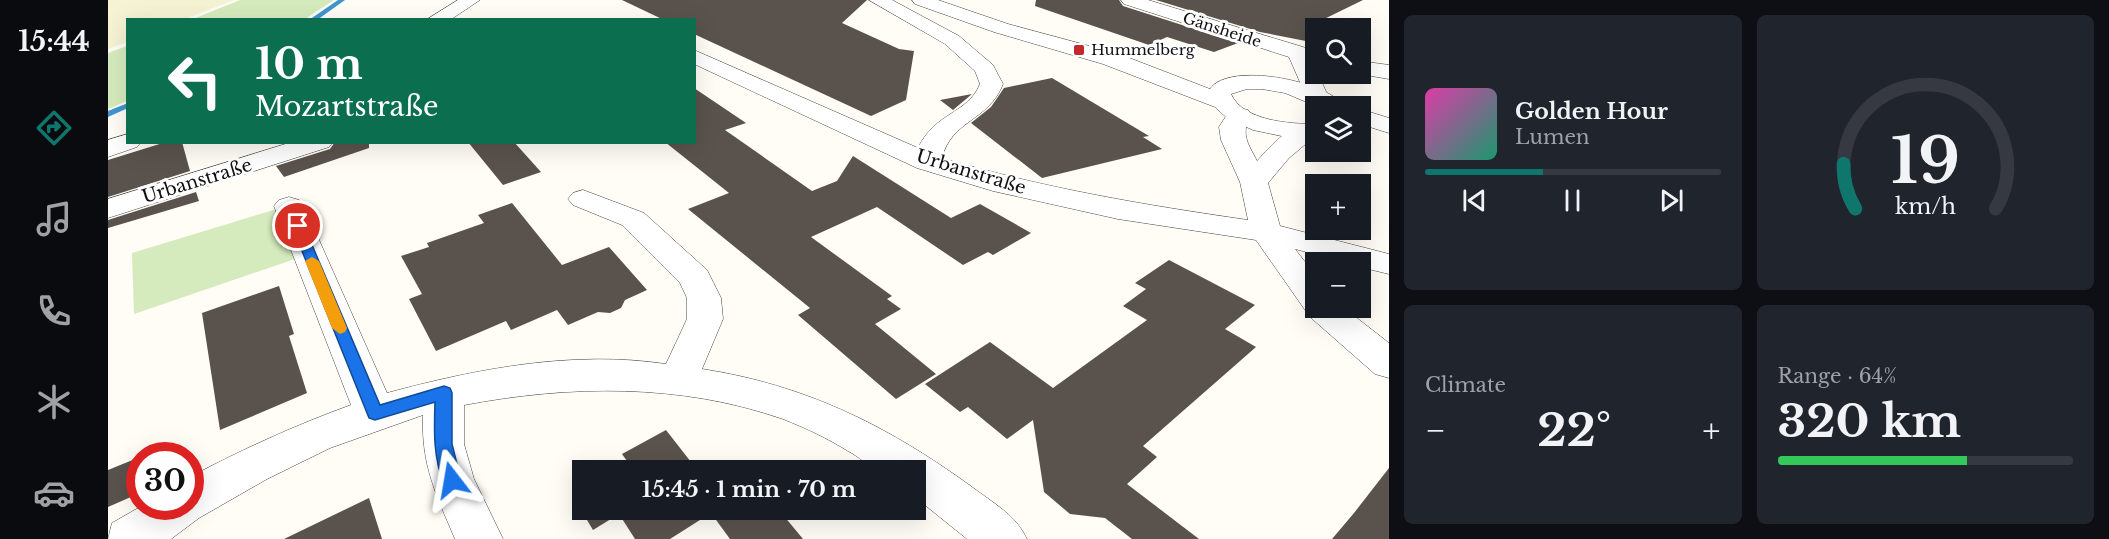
<!DOCTYPE html>
<meta charset="utf-8">
<style>
:root{--surface:#171b24;--page:#20242c;--text:#f1f3f6;--muted:#9ea1a6;--line:#363941;--accent:#0f766e}
body{margin:0;font-family:"Libre Baskerville",serif;background:var(--page);color:var(--text);height:100vh;display:flex;flex-direction:column;font-size:22px;white-space:nowrap}
*{box-sizing:border-box;margin:0}
p{font-size:20px;color:var(--muted)}
.icon{flex:none;width:33px;height:33px;fill:none;stroke:currentColor;stroke-width:2;stroke-linecap:round;stroke-linejoin:round}
.map{position:relative;flex:1;overflow:hidden}
.sheet{display:flex;flex-direction:column;gap:15px;padding:15px;background:#0d0f14;width:720px}
.sheet>*{flex:none}
.guide{position:absolute;left:18px;top:18px;width:570px;height:126px;border-radius:0px;box-shadow:0 6px 24px #0002;background:#0b6e4f;color:#fff;overflow:hidden}
.tools{position:absolute;left:1197px;top:18px;display:grid;gap:12px}
.tools a{display:grid;place-items:center;width:66px;height:66px;border-radius:0px;background:var(--surface);box-shadow:0 6px 24px #0002;font-size:30px}
.speed{position:absolute;left:18px;top:442px;display:flex;gap:12px;font-size:30px;font-weight:700;text-align:center}
.speed>*{display:grid;place-content:center;width:78px;height:78px;border-radius:50%;background:var(--surface);box-shadow:0 6px 24px #0002;line-height:1}
.speed .limit{border:9px solid #d22;background:#fff;color:#111}
.pin{position:absolute;display:grid;place-items:center;width:51px;height:51px;color:#fff;margin:-26px;border:3px solid #fff;border-radius:50%;box-shadow:0 2px 6px #0007}
.me{position:absolute;width:66px;margin:-33px;rotate:346deg;stroke-linejoin:round;filter:drop-shadow(0 0 4px #0008)}
.turn{display:flex;align-items:center;gap:21px;height:126px;padding:0 30px;font-size:27px}
.turn .icon{width:78px;height:78px;stroke-width:2.5}
.turn b{display:block;font-size:42px;line-height:51px}
.big{font-size:45px;font-weight:700;line-height:1.1}
.sheet .tile{flex:1;display:flex;flex-direction:column;justify-content:center;gap:9px;min-width:0;padding:0 21px;border-radius:9px;background:var(--page)}
.sheet .dial{align-items:center;gap:0}
.dial svg{height:156px;overflow:visible;fill:none;stroke:var(--line);stroke-width:7;stroke-linecap:round;text-anchor:middle}
.dial text{fill:var(--text);stroke:none}
.song{display:flex;align-items:center;gap:18px}
.cover{width:72px;height:72px;border-radius:9px;background:linear-gradient(135deg,hsl(320 70% 55%),hsl(160 70% 35%))}
.played{height:6px;border-radius:3px;background:linear-gradient(90deg,var(--accent) 40%,var(--line) 40%)}
.keys{display:flex;justify-content:space-around;direction:ltr}
.heat{display:flex;justify-content:space-between;align-items:center;font-size:33px;direction:ltr}
.charge{height:9px;border-radius:4px;background:linear-gradient(90deg,#34c759 64%,var(--line) 0)}
.sheet .tiles{flex:1;display:grid;gap:15px;grid-template-columns:repeat(2,1fr)}
.trip{position:absolute;left:464px;top:460px;width:354px;height:60px;border-radius:0px;background:var(--surface);box-shadow:0 6px 24px #0002;font-weight:700;line-height:60px;text-align:center}
main{display:flex;flex:1;min-height:0}
.tabs{display:flex;flex-direction:column;width:108px;justify-content:space-around;align-items:center;background:#090b0e;color:var(--muted)}
.tabs .icon{width:42px;height:42px}
.tabs .selected{color:var(--accent)}
.tabs b{font-size:27px;color:var(--text)}
.map>svg:first-child{display:block}
.farmland{fill:#f6f3d4}
.green{fill:#d5ebbd}
.lines{fill:none;stroke-linecap:round;stroke-linejoin:round}
.stream{fill:#3f96cf;fill-rule:evenodd}
.building{fill:#5a524d}
.minor-casing{stroke:#444;stroke-width:1}
.tertiary-casing{stroke:#444;stroke-width:1}
.minor{fill:#fff;fill-rule:evenodd}
.tertiary{fill:#fff;fill-rule:evenodd}
.route{fill:#1a73e8;stroke:#114b97;stroke-width:1.5}
.slow{fill:#f59e0b}
.poi-dot{fill:#c4262e;stroke:#fff;stroke-width:2}
.labels{text-anchor:middle;stroke-width:6;stroke-linejoin:round;paint-order:stroke}
.far-street-label{font-size:15px;fill:#111;stroke:#fff}
.far-poi-label{font-size:15px;fill:#111;stroke:#fff;text-anchor:start}
.street-label{font-size:18px;fill:#111;stroke:#fff}
</style>
<main>
<nav class="tabs">
<b>15:44</b>
<svg class="icon selected" aria-label="directions" viewBox="0 0 24 24"><path d="M12 3l9 9-9 9-9-9zM9 14v-3h6M13 9l2 2-2 2"/></svg>
<svg class="icon" aria-label="music" viewBox="0 0 24 24"><path d="M9 18V5l10-2v13"/><circle cx="6" cy="18" r="3"/><circle cx="16" cy="16" r="3"/></svg>
<svg class="icon" aria-label="phone" viewBox="0 0 24 24"><path d="M5 4h4l2 5-3 2q2 4 5 5l2-3 5 2v4C11 20 4 13 5 4z"/></svg>
<svg class="icon" aria-label="climate" viewBox="0 0 24 24"><path d="M12 3v18M4 7l16 10M4 17L20 7"/></svg>
<svg class="icon" aria-label="car" viewBox="0 0 24 24"><path d="M5 17H2v-5l4-1 3-4h7l3 4 3 1v5h-3M9 17h6M6 11h13"/><circle cx="7" cy="17" r="2"/><circle cx="17" cy="17" r="2"/></svg>
</nav>
<div class="map">
<svg width="1281" height="539" viewBox="0 0 1281 539">
<rect width="100%" height="100%" fill="#fffdf5"/>
<path class="farmland" d="M0 0H126L77 19 20 20 19 42 0 49Z"/>
<path class="green" d="M132 0H226L197 19H85Z
M19 46V101L0 109V53Z
M175 207 193 257 26 314 24 253Z"/>
<g class="lines">
<path class="stream" d="M230 0H237L209 20H201Z
M20 103V108L0 117V111Z"/>
</g>
<path class="building" d="M514 0H759L734 23 791 49 806 51 798 100 763 116 586 34V20H556Z
M928 0H1011L1015 6 1130 43 1106 52 1059 37 1041 45 927 6Z
M1048 0H1255L1208 23V43L1152 32Z
M944 78 1041 136 1035 137 1054 149 934 178 863 123 883 107 896 88Z
M586 88 638 123 617 130 704 191 729 181 745 156 843 218 872 204 923 233 885 255 880 252 855 265 769 207 703 237 784 296 779 299 793 309 767 324 828 374 788 399 690 315 702 308 580 209 621 193 557 142H586Z
M864 94 845 110 832 100Z
M58 142H74L82 171 0 197V160Z
M227 142H261V148L176 177 168 166 222 149Z
M360 142H406L433 172 395 185Z
M88 192 91 201 0 228V220Z
M404 203 454 265 501 247 539 290 517 300 513 308 502 313 490 312 460 325 449 310 403 330 398 321 328 351 301 299 314 294 293 256 321 247 319 243 376 223 370 215Z
M1061 260 1147 305 1117 329 1148 347 1035 446 1049 457 1019 484 1091 539H1024L997 518 962 514 936 492 925 420 899 439 860 407 852 412 817 384 882 342 945 388 1039 320 1015 306 1038 289 1027 283Z
M171 286 186 334 181 336 199 393 112 430 94 313Z
M558 430 590 471H519L524 468 514 454Z
M32 457V493L0 507V470Z
M1281 468V539H1224L1246 513Z
M474 497V510H671L695 539H622L603 513 562 539H527L511 514 485 530 467 500Z
M261 498 274 539H176Z"/>
<g class="lines">
<g class="minor-casing">
<path id="minor" d="M761 0H784L851 36 885 65 895 84C881 121 843 120 834 158 935 188 1036 205 1140 220L1132 182 1113 140 1111 127 1122 110 1131 108 1140 110 1143 115C1132 134 1140 143 1149 161 1164 145 1183 121 1206 127V137L1181 158 1160 183 1172 226 1281 254V274L1252 267V262H1236L1187 249 1208 276V308H1236L1281 343V378L1267 374 1202 317 1148 240 1010 219 885 191 809 168 586 64V50L810 148C827 112 860 114 872 84L867 71 837 44Z
M1013 0H1040L1208 51V63H1205L1221 98 1217 103H1201L1181 57 1016 4Z
M1252 61 1281 65V79L1252 74Z
M184 142H225L221 147 0 218V199Z
M475 190 536 213 599 270 613 298 615 319 594 369C698 385 780 426 864 487 885 503 908 515 919 539H859L807 497V471C797 471 780 474 771 470 760 466 750 456 740 451 719 438 698 428 675 419 572 383 462 385 356 405V444L366 479 395 539H347C328 494 313 465 315 415L222 448 159 479 91 518 63 539H0L4 523 32 507H82V477C135 449 188 425 243 405L166 206 171 200 181 197 191 200 196 206 279 393C368 369 465 350 558 364L579 319V298L572 283 514 225 465 205 460 199 465 193Z"/>
</g>
<g class="tertiary-casing">
<path id="tertiary" d="M350 0H372L342 20H318Z
M804 0H830L900 24 1011 54 1102 89C1121 61 1219 81 1236 106H1208L1177 93 1154 89H1139L1123 94C1135 121 1182 124 1208 124V140L1183 138 1145 130 1119 118 1107 107 995 64 886 32 807 4Z
M1252 109 1281 118V133L1252 124Z
M20 134V142H33L29 147 0 157V140Z"/>
</g>
<use href="#minor" class="minor"/>
<use href="#tertiary" class="tertiary"/>
</g>
<path class="route" d="M190 223 196 226 272 405 336 386 342 388 344 393V444L353 480 350 486 344 489 337 486C325 460 326 430 327 402L267 420 261 418 184 226Z"/>
<path class="slow" d="M204 257 211 261 239 328 237 332 232 334 224 328 197 261Z"/>
<rect class="poi-dot" x="965" y="44" width="12" height="12" rx="3"/>
<g class="labels">
<g class="far-street-label">
<text transform="translate(1114 30) rotate(18)" y="5">Gänsheide</text>
</g>
<g class="far-poi-label">
<text x="983" y="55">Hummelberg</text>
</g>
<g class="street-label">
<text transform="translate(863 172) rotate(17)" y="6">Urbanstraße</text>
<text transform="translate(89 181) rotate(-17)" y="6">Urbanstraße</text>
</g>
</g>
</svg>
<div class="tools">
<a><svg class="icon" aria-label="search" viewBox="0 0 24 24"><circle cx="10" cy="10" r="6"/><path d="M15 15l6 6"/></svg></a>
<a><svg class="icon" aria-label="layers" viewBox="0 0 24 24"><path d="M12 4l9 5-9 5-9-5zM3 14l9 5 9-5"/></svg></a>
<a>+</a>
<a>−</a>
</div>
<div class="speed"><div class="limit">30</div></div>
<div class="pin" style="left:190px;top:226px;background:#d93025"><svg class="icon" aria-label="arrive" viewBox="0 0 24 24"><path d="M6 21V4h12l-3 4 3 4H6"/></svg></div>
<svg class="me" style="left:344px;top:480px" viewBox="-20 -20 40 40"><path d="M0-17L14 15 0 8-14 15z" fill="#1a73e8" stroke="#fff" stroke-width="4"/></svg>
<div class="trip">15:45 · 1 min · 70 m</div>
<div class="guide">
<div class="turn"><svg class="icon" aria-label="left" viewBox="0 0 24 24"><path d="M17 20v-9H6M10 6l-5 5 5 5"/></svg><div><b>10 m</b>Mozartstraße</div></div>
</div>
</div>
<section class="sheet">
<div class="tiles">
<div class="tile">
<div class="song"><i class="cover"></i><div><b>Golden Hour</b><p>Lumen</p></div></div>
<div class="played"></div>
<div class="keys"><svg class="icon" aria-label="previous" viewBox="0 0 24 24"><path d="M18 5L8 12l10 7zM5 5v14"/></svg><svg class="icon" aria-label="pause" viewBox="0 0 24 24"><path d="M8 5v14M16 5v14"/></svg><svg class="icon" aria-label="next" viewBox="0 0 24 24"><path d="M6 5l10 7-10 7zM19 5v14"/></svg></div>
</div>
<div class="tile dial"><svg viewBox="0 0 100 80">
<path d="M14 69A42 42 0 1 1 86 69"/>
<path d="M14 69A42 42 0 0 1 8 46" stroke="#0f766e"/>
<text x="50" y="56" font-size="32" font-weight="700">19</text>
<text x="50" y="72" font-size="11">km/h</text>
</svg></div>
<div class="tile"><p>Climate</p>
<div class="heat"><a>−</a><b class="big">22°</b><a>+</a></div>
</div>
<div class="tile"><p>Range · 64%</p><b class="big">320 km</b><div class="charge"></div></div>
</div>
</section>
</main>
